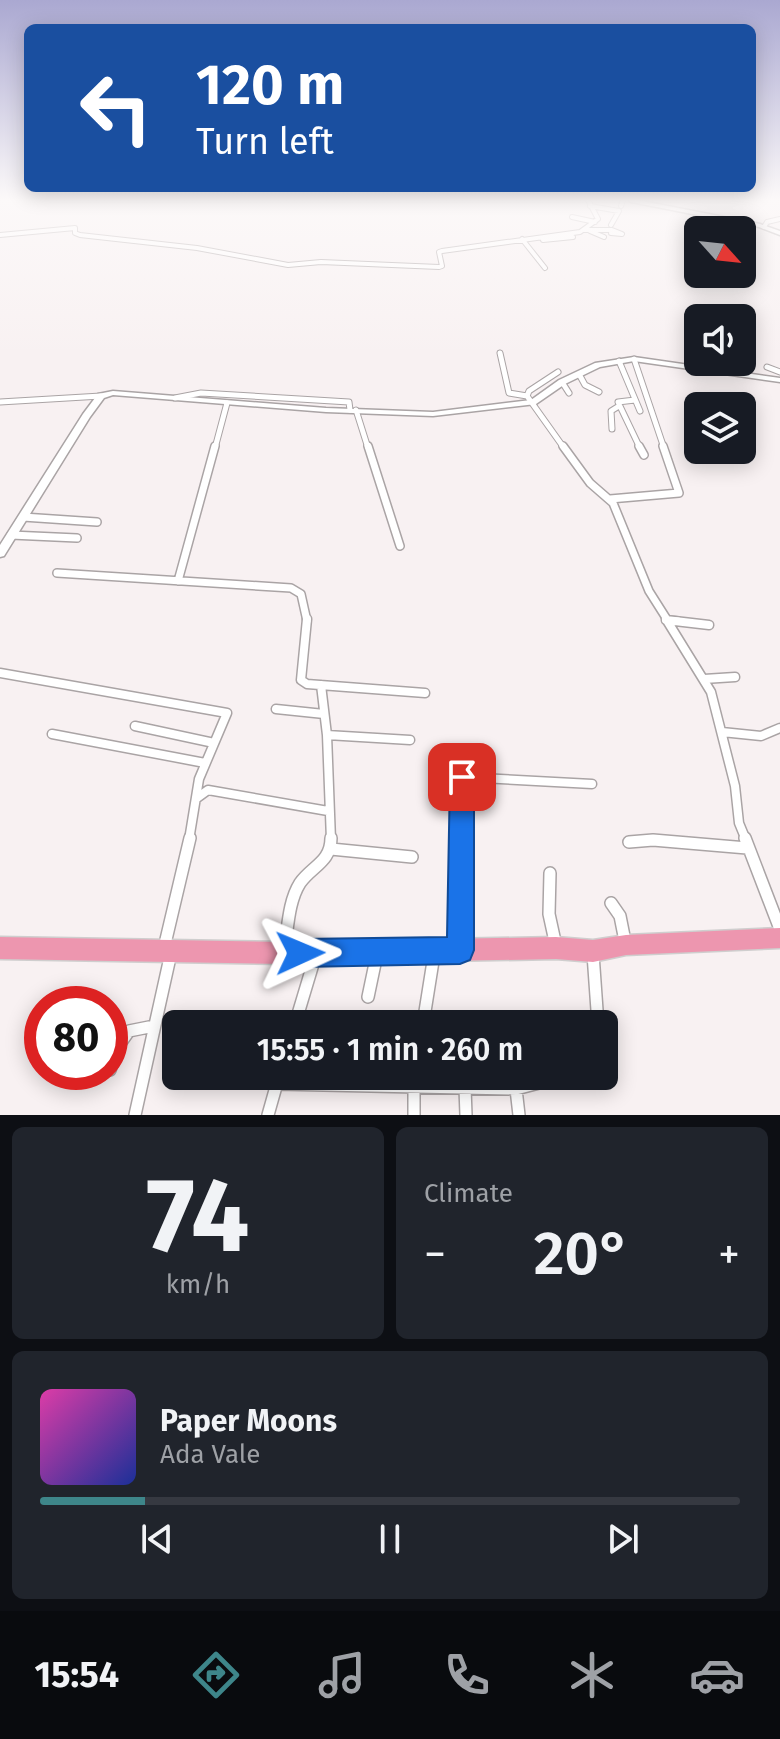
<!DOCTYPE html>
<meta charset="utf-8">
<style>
:root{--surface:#171b24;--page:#20242c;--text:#f1f3f6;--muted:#9ea1a6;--line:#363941;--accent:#3e868a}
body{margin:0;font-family:"Fira Sans",sans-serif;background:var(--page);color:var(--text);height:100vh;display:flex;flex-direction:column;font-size:30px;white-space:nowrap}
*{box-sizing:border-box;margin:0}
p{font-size:26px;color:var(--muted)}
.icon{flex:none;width:44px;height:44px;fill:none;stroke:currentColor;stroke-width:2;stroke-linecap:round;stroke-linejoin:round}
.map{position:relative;height:1115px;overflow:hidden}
.sheet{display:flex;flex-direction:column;gap:12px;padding:12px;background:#0d0f14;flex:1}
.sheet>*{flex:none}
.guide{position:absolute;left:24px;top:24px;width:732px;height:168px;border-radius:12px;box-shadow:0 4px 20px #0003;background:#1a4fa0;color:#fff;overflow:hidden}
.needle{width:52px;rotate:117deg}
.tools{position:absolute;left:684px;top:216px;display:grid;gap:16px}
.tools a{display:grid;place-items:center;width:72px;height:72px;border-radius:12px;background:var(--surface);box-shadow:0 4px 20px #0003;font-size:40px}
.speed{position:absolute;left:24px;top:986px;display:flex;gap:16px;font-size:40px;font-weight:700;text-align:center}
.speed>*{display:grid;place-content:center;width:104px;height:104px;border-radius:50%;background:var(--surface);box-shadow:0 4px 20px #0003;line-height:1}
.speed .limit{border:12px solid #d22;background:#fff;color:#111}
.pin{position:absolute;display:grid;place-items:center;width:68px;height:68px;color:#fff;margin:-34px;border-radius:16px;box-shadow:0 4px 12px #0006}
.me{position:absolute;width:88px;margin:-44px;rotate:89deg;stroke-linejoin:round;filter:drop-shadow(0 0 6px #0008)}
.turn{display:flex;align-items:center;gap:28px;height:168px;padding:0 40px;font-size:36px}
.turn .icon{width:104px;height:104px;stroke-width:2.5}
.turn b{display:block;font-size:56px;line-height:68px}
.big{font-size:60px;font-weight:600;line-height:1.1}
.sheet .widget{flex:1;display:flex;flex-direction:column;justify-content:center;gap:12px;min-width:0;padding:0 28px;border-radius:12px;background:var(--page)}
.sheet .dial{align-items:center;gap:0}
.dial b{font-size:104px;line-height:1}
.song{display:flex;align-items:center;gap:24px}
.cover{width:96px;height:96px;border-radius:12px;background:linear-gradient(135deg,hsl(320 70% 55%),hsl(230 70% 35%))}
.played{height:8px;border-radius:4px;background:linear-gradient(90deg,var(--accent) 15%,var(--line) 15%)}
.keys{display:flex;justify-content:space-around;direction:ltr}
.heat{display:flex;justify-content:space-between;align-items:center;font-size:44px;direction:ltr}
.sheet .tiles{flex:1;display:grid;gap:12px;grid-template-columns:1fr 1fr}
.widget:last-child{grid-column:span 2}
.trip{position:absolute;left:162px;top:1010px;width:456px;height:80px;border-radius:12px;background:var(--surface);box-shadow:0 4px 20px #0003;font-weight:600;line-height:80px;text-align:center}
.tabs{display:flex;height:128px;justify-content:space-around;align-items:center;background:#090b0e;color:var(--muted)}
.tabs .icon{width:56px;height:56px}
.tabs .current{color:var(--accent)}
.tabs b{font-size:36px;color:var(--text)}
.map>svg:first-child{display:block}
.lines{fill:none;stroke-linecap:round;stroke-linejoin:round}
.street-far4-casing{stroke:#aaa4a5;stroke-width:6}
.street-far3-casing{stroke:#aaa4a5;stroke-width:7}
.street-far2-casing{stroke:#aaa4a5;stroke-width:10}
.street-far1-casing{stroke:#aaa4a5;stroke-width:11}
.street-casing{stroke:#aaa4a5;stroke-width:14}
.secondary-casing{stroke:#aaa4a5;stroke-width:3}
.highway-casing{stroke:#cfcece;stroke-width:3}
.street-far4{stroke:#fff;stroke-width:4}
.street-far3{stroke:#fff;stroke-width:5}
.street-far2{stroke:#fff;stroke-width:7}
.street-far1{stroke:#fff;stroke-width:8}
.street{stroke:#fff;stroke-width:11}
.secondary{fill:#fff;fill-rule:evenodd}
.highway{fill:#ed96af;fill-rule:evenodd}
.route{fill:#1a73e8;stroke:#114b97;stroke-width:2}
</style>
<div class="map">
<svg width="780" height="1115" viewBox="0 0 780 1115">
<rect width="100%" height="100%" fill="#f8f1f2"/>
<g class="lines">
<g class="street-far4-casing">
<path id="street-far4" d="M590 206 619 211 611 225
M621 206 623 200
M572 217 595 222
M764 227 767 222 780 219
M583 230H612L622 234 611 233
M590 231 604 237
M0 235 75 228V233L80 235 197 248 288 265 321 262 439 267 442 266 439 252 442 251 580 232 598 219 588 200
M522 239 545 268
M543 240 573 237"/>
</g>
<g class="street-far3-casing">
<path id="street-far3" d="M500 353 509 393 527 396
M634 359 664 448
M619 361 640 411
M767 367 780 372
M558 372 529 391 527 396 564 448
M579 374 585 385 599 392
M562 382 569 393
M175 398 201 393 349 402 350 410
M635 400 618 402 640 448
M0 402 101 396
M356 410 368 448
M612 429 611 411 619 406
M215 448 227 403"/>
</g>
<g class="street-far2-casing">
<path id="street-far2" d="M368 446 400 546
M563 446 590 483 613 503 649 591 668 621
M639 446 644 455
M610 499 679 493 663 446
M23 517 97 522
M11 535 77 538
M57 573 291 588 301 594 307 621
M178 581 215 446
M666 620 678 621"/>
</g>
<g class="street-far1-casing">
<path id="street-far1" d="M307 619 301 680 307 684 425 693
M666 619 711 692 735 786 739 823 746 840
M666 620 709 625
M0 673 227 713 199 779 189 840
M704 679 735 677
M321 685 327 735 331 840
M276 709 324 714
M135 726 214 743
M722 732 761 736 780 728
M52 734 205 763
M327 735 410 740
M197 798 208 790 328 811
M461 840 462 777 592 784
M650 840H656"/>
</g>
<g class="street-casing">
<path id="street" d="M745 838 780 929
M629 842 653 840 747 848
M331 849 412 857
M550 873 549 914 556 946
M611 903 620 916 625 941
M164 948 190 838
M460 948 461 838
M284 951C288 929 288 902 300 883 312 866 331 862 331 838
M593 954 598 1024
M368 997 377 954
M295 1024 316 954
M423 1024 434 955
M110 1070 119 1045 129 1031 154 1026
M414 1076V1115
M277 1084 516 1089 566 1076
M465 1088 466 1115
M516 1089 519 1115
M135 1115 171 953
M268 1115 279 1076"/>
</g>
<g class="secondary-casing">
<path id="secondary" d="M629 200H637L760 224 780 231V235L759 227 631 202Z
M634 357 780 378V382L634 361 600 367 565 384 536 404 433 416 326 412 113 395 104 398 90 417 4 556 0 557V545L83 414 98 394 113 391 326 408 433 412 531 400 559 380 595 363Z"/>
</g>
<g class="highway-casing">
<path id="highway" d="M780 928V948L626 955 593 962 556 959 284 964 0 959V937L284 942 556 937 593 940 626 935Z"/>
</g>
<use href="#street-far4" class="street-far4"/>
<use href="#street-far3" class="street-far3"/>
<use href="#street-far2" class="street-far2"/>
<use href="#street-far1" class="street-far1"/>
<use href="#street" class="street"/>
<use href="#secondary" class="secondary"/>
<use href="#highway" class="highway"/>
</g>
<linearGradient id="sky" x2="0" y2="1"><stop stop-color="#aaa8d1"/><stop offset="0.56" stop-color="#fcf9f9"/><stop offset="1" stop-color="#fcf9f9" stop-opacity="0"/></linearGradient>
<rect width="780" height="356" fill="url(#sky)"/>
<path class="route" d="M462 766 470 769 474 777V950L470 960 460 964 300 967 290 963 286 953 290 943 300 939 447 937 450 777 454 769Z"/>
</svg>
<div class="tools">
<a><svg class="needle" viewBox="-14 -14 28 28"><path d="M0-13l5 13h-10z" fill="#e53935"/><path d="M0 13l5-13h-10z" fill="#9ea1a6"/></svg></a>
<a><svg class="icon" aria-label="sound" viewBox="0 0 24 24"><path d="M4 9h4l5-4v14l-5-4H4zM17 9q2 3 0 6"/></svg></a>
<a><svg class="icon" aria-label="layers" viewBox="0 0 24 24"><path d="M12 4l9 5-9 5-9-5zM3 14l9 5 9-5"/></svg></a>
</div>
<div class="speed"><div class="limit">80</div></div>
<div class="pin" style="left:462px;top:777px;background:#d93025"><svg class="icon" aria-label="arrive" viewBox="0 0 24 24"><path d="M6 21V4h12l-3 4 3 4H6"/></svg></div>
<svg class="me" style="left:300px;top:953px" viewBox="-20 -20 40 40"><path d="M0-17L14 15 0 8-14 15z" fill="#1a73e8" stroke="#fff" stroke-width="4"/></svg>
<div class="trip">15:55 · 1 min · 260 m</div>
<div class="guide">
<div class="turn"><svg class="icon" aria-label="left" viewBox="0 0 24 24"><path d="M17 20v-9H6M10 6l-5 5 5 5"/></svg><div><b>120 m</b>Turn left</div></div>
</div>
</div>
<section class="sheet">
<div class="tiles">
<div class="widget dial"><b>74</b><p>km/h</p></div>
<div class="widget"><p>Climate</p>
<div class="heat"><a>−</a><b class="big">20°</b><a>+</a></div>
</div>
<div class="widget">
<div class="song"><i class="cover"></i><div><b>Paper Moons</b><p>Ada Vale</p></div></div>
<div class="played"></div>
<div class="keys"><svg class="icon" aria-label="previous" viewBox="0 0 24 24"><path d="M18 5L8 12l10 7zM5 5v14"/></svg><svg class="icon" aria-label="pause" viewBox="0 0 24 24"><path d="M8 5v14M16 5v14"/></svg><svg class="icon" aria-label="next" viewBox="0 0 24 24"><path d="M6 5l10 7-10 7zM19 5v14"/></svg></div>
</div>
</div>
</section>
<nav class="tabs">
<b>15:54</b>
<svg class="icon current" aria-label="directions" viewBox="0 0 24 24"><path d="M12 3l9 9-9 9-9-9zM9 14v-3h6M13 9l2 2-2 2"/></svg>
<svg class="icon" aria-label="music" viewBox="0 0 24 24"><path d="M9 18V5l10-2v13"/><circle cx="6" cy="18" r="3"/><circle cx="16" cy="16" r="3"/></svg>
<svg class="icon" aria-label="phone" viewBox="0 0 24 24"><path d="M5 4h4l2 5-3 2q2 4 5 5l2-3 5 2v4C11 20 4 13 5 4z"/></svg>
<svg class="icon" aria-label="climate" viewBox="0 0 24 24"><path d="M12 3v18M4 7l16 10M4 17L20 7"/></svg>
<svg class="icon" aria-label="car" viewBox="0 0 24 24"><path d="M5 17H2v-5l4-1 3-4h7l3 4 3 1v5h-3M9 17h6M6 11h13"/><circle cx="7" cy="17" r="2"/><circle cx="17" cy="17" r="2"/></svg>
</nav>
